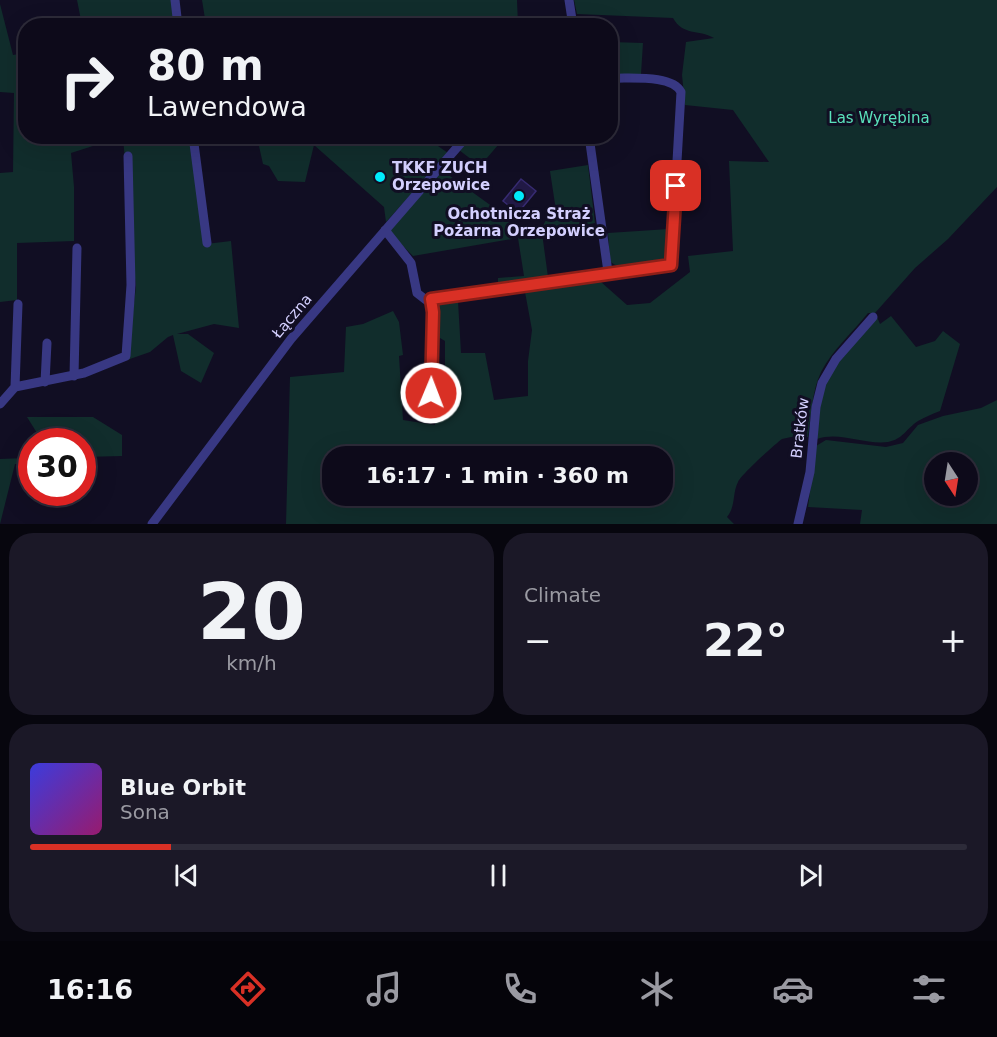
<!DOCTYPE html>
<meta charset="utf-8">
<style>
:root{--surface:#0d0a1a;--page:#1b1827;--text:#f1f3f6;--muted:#9a9aa2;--line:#2d2b39;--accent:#d93025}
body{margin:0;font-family:"DejaVu Sans",sans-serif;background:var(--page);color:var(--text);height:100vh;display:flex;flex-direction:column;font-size:22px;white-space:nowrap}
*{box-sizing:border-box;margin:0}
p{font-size:20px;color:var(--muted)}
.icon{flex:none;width:33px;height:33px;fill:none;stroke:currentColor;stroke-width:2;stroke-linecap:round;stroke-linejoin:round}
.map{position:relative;height:524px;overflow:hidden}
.details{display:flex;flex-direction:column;gap:9px;padding:9px;background:#07060e;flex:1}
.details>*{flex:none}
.top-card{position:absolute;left:18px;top:18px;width:600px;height:126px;border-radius:24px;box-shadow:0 6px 24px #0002,0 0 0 2px var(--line);background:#0d0a1a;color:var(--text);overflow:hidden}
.needle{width:39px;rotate:168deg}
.controls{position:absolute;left:924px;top:452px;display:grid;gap:12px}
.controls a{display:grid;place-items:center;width:54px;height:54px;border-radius:50%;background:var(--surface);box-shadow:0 6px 24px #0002,0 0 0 2px var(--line);font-size:30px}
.speed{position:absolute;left:18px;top:428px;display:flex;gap:12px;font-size:30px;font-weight:700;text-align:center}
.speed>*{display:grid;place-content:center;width:78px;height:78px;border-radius:50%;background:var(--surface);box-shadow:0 6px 24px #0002,0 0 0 2px var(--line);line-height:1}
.speed .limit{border:9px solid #d22;background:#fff;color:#111}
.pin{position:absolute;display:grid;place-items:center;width:51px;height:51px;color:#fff;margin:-26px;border-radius:12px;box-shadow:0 3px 9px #0006}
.me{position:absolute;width:66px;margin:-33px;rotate:1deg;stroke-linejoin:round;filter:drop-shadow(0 0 4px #0008)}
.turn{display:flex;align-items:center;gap:21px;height:126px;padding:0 30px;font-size:27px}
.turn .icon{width:78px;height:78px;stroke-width:2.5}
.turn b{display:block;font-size:42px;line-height:51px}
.big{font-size:45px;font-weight:700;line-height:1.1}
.details .widget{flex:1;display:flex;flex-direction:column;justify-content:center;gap:9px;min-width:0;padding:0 21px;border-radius:24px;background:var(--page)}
.details .dial{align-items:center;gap:0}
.dial b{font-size:78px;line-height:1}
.song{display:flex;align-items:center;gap:18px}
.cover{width:72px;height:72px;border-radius:9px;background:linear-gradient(135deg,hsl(240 70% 55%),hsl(320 70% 35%))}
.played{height:6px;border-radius:3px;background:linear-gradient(90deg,var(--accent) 15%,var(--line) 15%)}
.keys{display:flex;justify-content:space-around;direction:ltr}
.heat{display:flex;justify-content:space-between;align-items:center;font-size:33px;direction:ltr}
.details .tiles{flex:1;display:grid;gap:9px;grid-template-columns:1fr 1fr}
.widget:last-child{grid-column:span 2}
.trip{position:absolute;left:322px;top:446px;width:351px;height:60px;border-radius:24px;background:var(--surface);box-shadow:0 6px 24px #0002,0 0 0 2px var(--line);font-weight:700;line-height:60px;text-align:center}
.tabs{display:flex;height:96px;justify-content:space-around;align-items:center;background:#05040a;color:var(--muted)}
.tabs .icon{width:42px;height:42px}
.tabs .current{color:var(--accent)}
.tabs b{font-size:27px;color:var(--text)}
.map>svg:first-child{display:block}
.green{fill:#112d2c;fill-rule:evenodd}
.building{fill:#211945;stroke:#372b71;stroke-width:1.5}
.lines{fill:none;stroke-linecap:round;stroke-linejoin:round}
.street{stroke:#383883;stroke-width:9}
.route-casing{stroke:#8d1f18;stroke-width:15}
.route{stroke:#d93025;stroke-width:10}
.poi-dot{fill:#00eafb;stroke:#110e23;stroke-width:2}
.labels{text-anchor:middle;stroke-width:6;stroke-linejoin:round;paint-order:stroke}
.park-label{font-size:15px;fill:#5ae1bb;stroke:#110e23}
.poi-label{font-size:15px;font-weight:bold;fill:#d4d0ff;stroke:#110e23;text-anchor:start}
.street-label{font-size:15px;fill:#d4d0ff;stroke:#110e23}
</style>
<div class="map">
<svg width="997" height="524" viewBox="0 0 997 524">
<rect width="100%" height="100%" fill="#110e23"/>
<path class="green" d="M77 0H172L175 25H82Z
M202 0H517L518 25H206Z
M574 0H997V187L948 239 915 268 875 313H868C853 332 832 350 821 372 812 391 811 416 808 437H791L782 439C775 444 741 475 738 482 732 494 736 506 727 517L734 524H286L290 377 344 372 346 327 363 324 393 311 399 322 403 355 399 356 403 420 435 425 436 377 445 370V341L435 335V304L458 301 461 353H485L494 400 528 396V361L532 330 525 292 547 289 556 285 601 282 627 305 650 303 690 272 688 256 733 251 729 161 769 162 733 110 685 105 682 75 686 42 714 38C698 29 683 36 673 18L577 14ZM333 456H663V495H333Z
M0 4 13 55 25 53 26 136 121 137 71 153 74 187V241L17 243V300L0 302V173L13 172 14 93 0 92Z
M611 42 643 43 641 74H611Z
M123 137H190L206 244 231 241 239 328 214 324 177 334H188L214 353 201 383 181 371 173 335 168 337 150 352 127 360 136 287 133 257Z
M257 137H446L438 146 448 153 386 222 384 207 314 145 305 182 278 181 269 166 263 164Z
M471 137H505L480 166 459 150Z
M588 165 595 223 542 233 548 277 498 284V278L524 276 518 238 413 256 388 231 443 171 536 238 555 204 550 171Z
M669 229 666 257C654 266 620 273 610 261L608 233Z
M891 316 916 347 935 341 943 331 960 344 940 411C932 414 925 417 918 421 906 429 903 439 888 442 864 445 840 431 817 439L821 390 835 364 877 317 880 324Z
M997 400V524H860L862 510 808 507 816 446 826 440 886 447 903 443 918 425 943 416 981 408ZM934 462H968V495H934Z
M27 417H93L122 435V456L83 457 82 441H42Z
M26 458V465L15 464 0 524V459Z"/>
<path class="building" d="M521 179 536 191 518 213 503 201Z"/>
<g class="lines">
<path class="street" d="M175 0 178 26
M569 0 573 26
M193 136 207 243
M589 136 608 272
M385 230 411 263 417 293 426 300 671 265 681 92C672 74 629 79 610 78
M74 376 77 248
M45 382 47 343
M15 387 18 304
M0 404 15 387 84 373 126 356 131 285 128 156
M431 413 433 312 431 299
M152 524 291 339 467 136
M798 524 810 472 816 407 822 383 836 359 873 317"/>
</g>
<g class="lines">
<g class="route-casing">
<path id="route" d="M431 393 433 312 431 299 671 265 676 186"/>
</g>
<use href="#route" class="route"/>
</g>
<g class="poi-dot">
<circle cx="380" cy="177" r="6"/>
<circle cx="519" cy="196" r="6"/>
</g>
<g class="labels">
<g class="park-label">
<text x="879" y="123">Las Wyrębina</text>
</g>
<g class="poi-label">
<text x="392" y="173">TKKF ZUCH<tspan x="392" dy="17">Orzepowice</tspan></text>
<text x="519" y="219" text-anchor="middle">Ochotnicza Straż<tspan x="519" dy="17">Pożarna Orzepowice</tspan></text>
</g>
<g class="street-label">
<text transform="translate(292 316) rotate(-50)" y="5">Łączna</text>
<text transform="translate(800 428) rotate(-83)" y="5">Bratków</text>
</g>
</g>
</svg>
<div class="controls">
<a><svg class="needle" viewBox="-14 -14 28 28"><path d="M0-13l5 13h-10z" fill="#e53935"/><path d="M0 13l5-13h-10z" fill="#9a9aa2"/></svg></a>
</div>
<div class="speed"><div class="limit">30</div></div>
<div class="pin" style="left:676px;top:186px;background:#d93025"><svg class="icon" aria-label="arrive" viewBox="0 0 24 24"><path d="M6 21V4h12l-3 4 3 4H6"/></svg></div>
<svg class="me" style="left:431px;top:393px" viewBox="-20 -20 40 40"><circle r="17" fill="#d93025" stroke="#fff" stroke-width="3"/><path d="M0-11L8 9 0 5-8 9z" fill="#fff"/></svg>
<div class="trip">16:17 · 1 min · 360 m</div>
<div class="top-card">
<div class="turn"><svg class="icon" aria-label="right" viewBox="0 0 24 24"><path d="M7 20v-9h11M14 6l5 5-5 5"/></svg><div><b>80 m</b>Lawendowa</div></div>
</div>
</div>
<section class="details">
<div class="tiles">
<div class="widget dial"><b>20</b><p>km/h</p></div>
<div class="widget"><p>Climate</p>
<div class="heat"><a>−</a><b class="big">22°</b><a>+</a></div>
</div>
<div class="widget">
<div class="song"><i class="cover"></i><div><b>Blue Orbit</b><p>Sona</p></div></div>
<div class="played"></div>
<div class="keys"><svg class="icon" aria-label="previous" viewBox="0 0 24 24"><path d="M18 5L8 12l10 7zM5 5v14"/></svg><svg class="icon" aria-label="pause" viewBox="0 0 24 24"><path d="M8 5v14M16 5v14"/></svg><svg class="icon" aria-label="next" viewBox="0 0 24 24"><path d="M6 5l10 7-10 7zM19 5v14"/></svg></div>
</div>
</div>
</section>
<nav class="tabs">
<b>16:16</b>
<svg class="icon current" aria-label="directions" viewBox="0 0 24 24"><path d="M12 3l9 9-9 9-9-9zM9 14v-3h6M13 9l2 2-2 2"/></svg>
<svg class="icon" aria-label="music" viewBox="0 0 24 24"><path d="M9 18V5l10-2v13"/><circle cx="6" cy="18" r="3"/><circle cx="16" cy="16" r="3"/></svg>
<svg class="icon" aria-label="phone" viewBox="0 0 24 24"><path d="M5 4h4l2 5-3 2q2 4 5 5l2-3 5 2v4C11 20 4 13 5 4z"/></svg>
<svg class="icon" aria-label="climate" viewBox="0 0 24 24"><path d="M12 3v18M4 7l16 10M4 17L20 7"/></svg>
<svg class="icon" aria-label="car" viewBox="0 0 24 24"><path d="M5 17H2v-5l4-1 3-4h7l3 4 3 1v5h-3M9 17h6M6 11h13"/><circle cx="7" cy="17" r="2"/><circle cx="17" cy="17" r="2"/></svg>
<svg class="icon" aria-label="filters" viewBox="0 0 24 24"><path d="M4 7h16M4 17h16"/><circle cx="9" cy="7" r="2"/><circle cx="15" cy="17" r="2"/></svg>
</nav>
